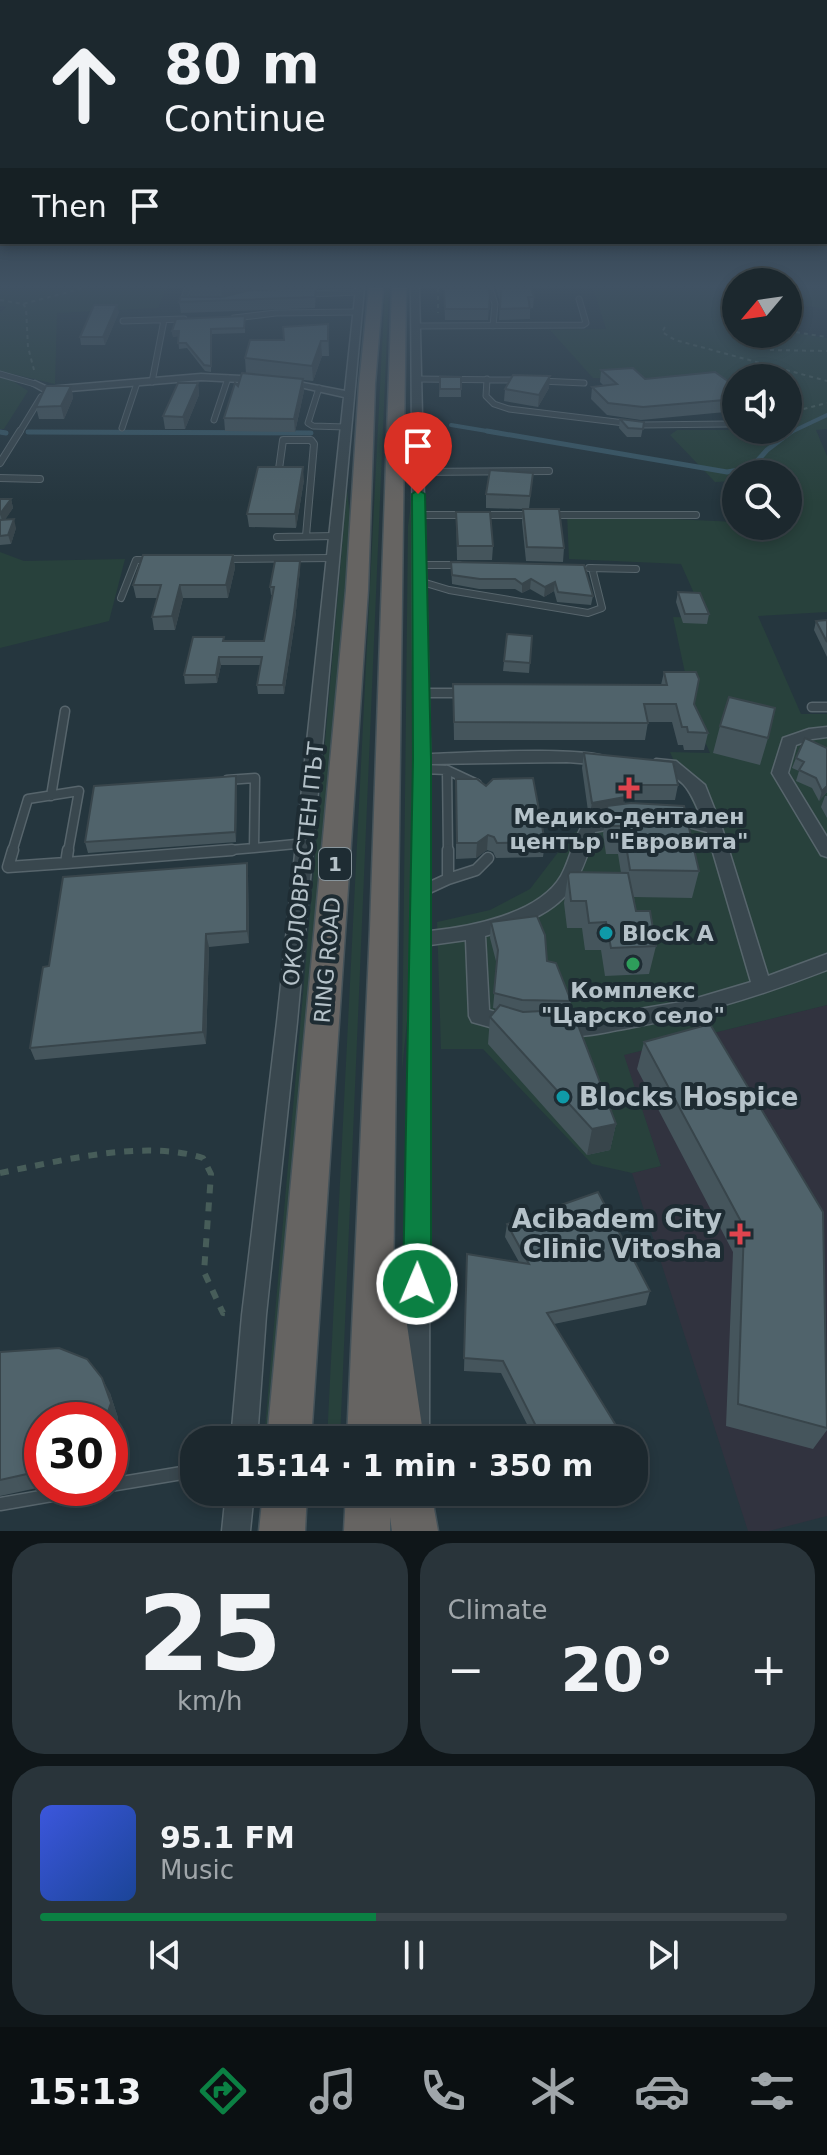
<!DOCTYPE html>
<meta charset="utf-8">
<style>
:root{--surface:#1c282e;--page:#29343a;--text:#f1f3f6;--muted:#a0a6aa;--line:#3a444a;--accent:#0b8043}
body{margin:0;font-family:"DejaVu Sans",sans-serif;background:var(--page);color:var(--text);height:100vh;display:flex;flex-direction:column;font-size:30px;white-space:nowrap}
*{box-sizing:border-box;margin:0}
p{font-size:26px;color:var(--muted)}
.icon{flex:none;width:44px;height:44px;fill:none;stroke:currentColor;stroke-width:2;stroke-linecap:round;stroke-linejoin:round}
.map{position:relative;height:1531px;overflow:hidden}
.sheet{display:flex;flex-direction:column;gap:12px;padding:12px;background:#0f1619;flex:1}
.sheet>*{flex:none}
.guide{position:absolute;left:0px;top:0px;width:828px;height:244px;box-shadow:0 4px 12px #0003,0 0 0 2px var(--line);background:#1c282e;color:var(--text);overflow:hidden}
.needle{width:52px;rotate:241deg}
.tools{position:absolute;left:722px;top:268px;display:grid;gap:16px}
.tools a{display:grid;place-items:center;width:80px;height:80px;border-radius:50%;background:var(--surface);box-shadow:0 4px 12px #0003,0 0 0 2px var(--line);font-size:40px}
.speed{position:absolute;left:24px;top:1402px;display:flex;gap:16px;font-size:40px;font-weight:700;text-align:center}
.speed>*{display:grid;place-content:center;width:104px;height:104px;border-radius:50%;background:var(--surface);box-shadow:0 4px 12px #0003,0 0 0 2px var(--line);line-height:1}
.speed .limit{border:12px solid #d22;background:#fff;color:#111}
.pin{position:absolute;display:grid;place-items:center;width:68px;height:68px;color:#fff;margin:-82px -34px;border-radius:50% 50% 50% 0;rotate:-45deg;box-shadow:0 0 8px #0007}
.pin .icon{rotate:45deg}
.me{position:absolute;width:88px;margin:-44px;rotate:1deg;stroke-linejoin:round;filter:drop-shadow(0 0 6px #0008)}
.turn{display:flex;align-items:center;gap:28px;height:168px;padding:0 32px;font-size:36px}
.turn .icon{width:104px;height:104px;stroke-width:2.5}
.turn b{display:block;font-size:56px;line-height:68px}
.then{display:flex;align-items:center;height:76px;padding:0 32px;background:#0003;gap:16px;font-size:30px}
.big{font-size:60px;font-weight:700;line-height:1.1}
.sheet .card{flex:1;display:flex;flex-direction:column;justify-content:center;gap:12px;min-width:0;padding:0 28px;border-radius:32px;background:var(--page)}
.sheet .dial{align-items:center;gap:0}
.dial b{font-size:104px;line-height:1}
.song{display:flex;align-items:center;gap:24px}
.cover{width:96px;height:96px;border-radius:12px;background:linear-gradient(135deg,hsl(230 70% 55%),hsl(220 70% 35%))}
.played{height:8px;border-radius:4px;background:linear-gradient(90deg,var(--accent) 45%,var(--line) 45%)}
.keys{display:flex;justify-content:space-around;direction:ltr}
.heat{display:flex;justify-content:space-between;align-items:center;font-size:44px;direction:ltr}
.sheet .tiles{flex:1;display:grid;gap:12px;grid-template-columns:1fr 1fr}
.card:last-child{grid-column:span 2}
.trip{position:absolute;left:180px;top:1426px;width:468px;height:80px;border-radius:32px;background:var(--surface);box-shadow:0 4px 12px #0003,0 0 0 2px var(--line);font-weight:700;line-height:80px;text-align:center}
.menu{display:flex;height:128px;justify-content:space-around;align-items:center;background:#0b1012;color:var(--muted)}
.menu .icon{width:56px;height:56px}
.menu .selected{color:var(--accent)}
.menu b{font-size:36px;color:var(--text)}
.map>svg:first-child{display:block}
.medical{fill:#31333f}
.green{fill:#28413c}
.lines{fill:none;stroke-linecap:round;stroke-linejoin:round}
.stream-far1{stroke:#395765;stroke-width:4}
.stream{stroke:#395765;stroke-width:5}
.service-far4-casing{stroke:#57656c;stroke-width:7}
.service-far3-casing{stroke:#57656c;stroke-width:8}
.service-far2-casing{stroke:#57656c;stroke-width:11}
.service-far1-casing{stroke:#57656c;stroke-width:13}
.service-casing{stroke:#57656c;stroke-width:15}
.minor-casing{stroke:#57656c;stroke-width:3}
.trunk-casing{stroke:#445259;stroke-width:3}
.path-far1{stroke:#475d59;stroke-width:2;stroke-dasharray:4 4;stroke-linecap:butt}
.path{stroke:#475d59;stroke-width:6;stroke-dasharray:9 9;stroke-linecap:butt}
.service-far4{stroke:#39474e;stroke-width:5}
.service-far3{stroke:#39474e;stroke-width:6}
.service-far2{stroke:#39474e;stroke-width:8}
.service-far1{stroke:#39474e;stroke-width:10}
.service{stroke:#39474e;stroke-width:12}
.minor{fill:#39474e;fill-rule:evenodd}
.trunk{fill:#666462;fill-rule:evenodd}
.wall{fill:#45555c}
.shaded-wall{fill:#38454b}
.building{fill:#50636b;stroke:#38454b;stroke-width:2}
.route{fill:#0b8043;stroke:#07532c;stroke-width:2}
.health-dot{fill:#e0444e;stroke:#1e2c33;stroke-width:3}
.culture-dot{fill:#0f9aa8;stroke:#1e2c33;stroke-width:3}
.leisure-dot{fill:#2e9e5b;stroke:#1e2c33;stroke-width:3}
.labels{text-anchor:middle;stroke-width:8;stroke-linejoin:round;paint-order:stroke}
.shield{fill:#1e2c33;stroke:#88959c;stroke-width:2}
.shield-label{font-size:20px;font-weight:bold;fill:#b5c2c9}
.poi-label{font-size:22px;font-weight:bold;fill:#b5c2c9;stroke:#1e2c33}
.street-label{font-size:22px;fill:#b5c2c9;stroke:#1e2c33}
.near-poi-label{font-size:26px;font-weight:bold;fill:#b5c2c9;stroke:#1e2c33;text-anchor:start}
</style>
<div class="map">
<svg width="827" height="1531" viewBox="0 0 827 1531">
<rect width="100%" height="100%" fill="#25363e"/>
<path class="medical" d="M827 1005V1516L769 1531H748L632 1173 661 1166 623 1055Z"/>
<path class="green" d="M0 288H166L158 308 57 313 55 384 0 371V313L6 307 0 306Z
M385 288H389L340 1440H327Z
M593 288H719L723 322 736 324V334L788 332 827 338V429L816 430 827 456V612L758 616 801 714H827V1005L624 1055 661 1166 632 1173 592 1164 483 1049H441L437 922 490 910 530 889 572 834 590 824 696 810 670 752 710 753 695 719 673 617 705 618 681 564 569 559 567 514 736 522V526H788V474H736V481L715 482 670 435 677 430H788V378H736V394L642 379 593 378 550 330 606 329Z
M788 288H827V309L788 303Z
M0 378 10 379 28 391 4 429H0Z
M413 489 415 944 402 1070 408 526Z
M347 490 351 525 282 1366 264 1440Z
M0 552 24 561 125 559 109 621 0 648Z"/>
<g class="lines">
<path class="stream-far1" d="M451 425 499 433
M0 432 6 433
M28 432 311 433
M789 433 827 415"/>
<path class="stream" d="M487 431 727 472 751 468 767 450 792 431
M0 432 6 433
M28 432 311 433"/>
<g class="service-far4-casing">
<path id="service-far4" d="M490 288 495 304 493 326
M308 294 359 292
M187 303 183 300 188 288
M234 318 276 313 357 312
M123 321 184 319
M416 326 583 325 586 323 579 299
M0 374 35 384
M416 379 520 380
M487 379 486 396 494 404 509 409 641 425 728 424
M541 381 584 383
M152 382 164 320
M319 388 308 423 313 426 346 427
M214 420 228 378
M122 428 137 383
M19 433 41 397"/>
</g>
<g class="service-far3-casing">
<path id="service-far3" d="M0 463 20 431
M279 469 283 440H311L314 444 306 536
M418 472 549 471
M0 478 40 479
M419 515H467
M481 515H531
M549 515H696
M277 537 335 536
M224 559 332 558
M419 565H459
M589 568 636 569
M419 581 449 590 588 613 602 608 592 568
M121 598 136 560H150"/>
</g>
<g class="service-far2-casing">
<path id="service-far2" d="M421 693H460
M812 707H827
M422 769 447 770 448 852
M447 770 477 784
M227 780 255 778 254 848 306 843
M51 796 65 711
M12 852 28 799 79 791 68 852
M206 852 254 848"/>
</g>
<g class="service-far1-casing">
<path id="service-far1" d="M13 850 8 867 66 863
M66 863 68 850
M66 863 232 850
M448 879 476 870 488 858
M422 891 448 879V850"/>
</g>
<g class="service-casing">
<path id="service" d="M110 1485 194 1471
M0 1504 92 1488"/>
</g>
<g class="minor-casing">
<path id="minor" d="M356 288H364L297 1022 266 1315 257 1440H231L242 1315 277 1022 344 397 278 382 283 379 345 391Z
M411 288H419L430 754C459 753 599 745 613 760L605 765 567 762 430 764V931C470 927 539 914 561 876 570 860 573 840 583 824L626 815 632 817 634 821 632 825 595 832C589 850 584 868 574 884 557 914 516 927 485 936L489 1010 518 1019 521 1025 518 1031 511 1033 472 1022 469 1016 466 940 430 945 429 1440H403L414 759Z
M201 374 260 377 265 380 260 383 201 380 46 393 30 384 35 381 48 387Z
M827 727V737L812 739 796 745 788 773 827 837V857L821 855 772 773 783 738 809 729Z
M656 759 676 761 705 785 722 828 768 976 827 954V970C760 996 695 1016 624 1029 599 1033 576 1041 551 1032L548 1026 551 1020 558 1018 575 1020 687 1001 751 982 707 832 662 820 660 816 662 812H685L701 817C689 787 683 776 650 768L648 764Z
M226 1492H254L250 1531H222Z"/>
</g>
<g class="trunk-casing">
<path id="trunk" d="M369 288H383L375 384 368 590 311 1440H267L346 590 359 384Z
M392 288H406L393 1294 399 1297 405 1311 424 1440H347L370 929Z
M263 1492H307L305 1531H259Z
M346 1492H431L438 1531H392L390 1517V1531H344Z"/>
</g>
<path class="path-far1" d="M438 288V313
M0 300 23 304 84 288
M23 304 26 308 28 347 34 370
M733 322 736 323
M665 327 662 332 675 340 827 381
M788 331 827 337
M770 350 827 351
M788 413 827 403"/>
<path class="path" d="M0 1173C60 1161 144 1139 203 1158L211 1174 204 1272 223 1313 232 1314"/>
<use href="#service-far4" class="service-far4"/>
<use href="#service-far3" class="service-far3"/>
<use href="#service-far2" class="service-far2"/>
<use href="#service-far1" class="service-far1"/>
<use href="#service" class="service"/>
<use href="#minor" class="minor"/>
<use href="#trunk" class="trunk"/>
</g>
<path class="wall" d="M189 288H318H316L315 308 181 313 179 302 190 297Z
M444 288H488L490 294 488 320H445Z
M496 288H531L534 297 533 308H530V319L499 320 500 302Z
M119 312 105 345H81L80 337Z
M245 316V333L212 334 211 372 205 371 187 348 179 349 178 336 173 337 172 331Z
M328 324 329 356H322L313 381 303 380 304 391 295 432 225 431 224 418 238 386 246 374 245 358 284 340Z
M601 370 645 379 736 387V411L641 420 607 415 591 399 592 387 604 386 600 382Z
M440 377H461V397H439Z
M198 383 199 395 185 429H165L163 416Z
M71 386 73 398 64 419H39L36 407Z
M549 388 538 407 504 401 505 389Z
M620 419 644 422 641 437H627L619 428Z
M533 473 529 509 564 548 563 562 526 561 522 522 523 509 486 508V494Z
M304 480 296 528 249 527 247 514Z
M0 499H11L13 508 5 519 16 528 11 544 0 545Z
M456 512 493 546 492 560H457Z
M233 555 235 568 228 598H183L175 630H154L152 617 157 598H136L133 585Z
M451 562 584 565 593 596 591 605 557 602 554 591 544 597 530 589 522 593 515 589H479L452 584Z
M300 569 295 621 284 694H258L257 685 260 665H221L217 683 185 684 184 675 224 637V641H264L273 595H271L270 587Z
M678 592 709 614 707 624 683 623 676 602Z
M827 620V657L814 630 816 621Z
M507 634 532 636 529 673 503 671Z
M664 672 694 704 708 733 704 750H684L683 745H678L672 722H648L645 740H454L453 684 661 685Z
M720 726 768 738 760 765 713 753Z
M827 748V792L819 801 812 788 796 781 799 771 792 768 796 758Z
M584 753 678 785 675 800H625L624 804 699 871 692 898 634 897 636 911 656 946 649 974 605 976 601 950H585L582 928H567L564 903 568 875 621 873 618 854H606L603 834 606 815 589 818 582 768Z
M237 786 236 842 88 853 85 842Z
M456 794 545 842 543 857 496 858 493 852 487 850 476 858 456 859Z
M825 796H827V818L821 807Z
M247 863 248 875 249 943 209 947 206 1044 35 1060 30 1048 49 966Z
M491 922 547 961 571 1001 569 1012 616 1124 610 1150 587 1155 488 1044 490 1017 497 1009 493 1008 497 965 490 938Z
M644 1042 823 1212 827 1430 813 1449 726 1426 733 1252 637 1069Z
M507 1224 650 1291 646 1305 554 1324 620 1432 617 1440H535L501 1373 464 1371 467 1254 519 1262 505 1237Z
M0 1352 110 1393 118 1418 110 1443V1420L37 1488 0 1496Z"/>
<path class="shaded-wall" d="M221 288H251V290L222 298Z
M117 305 119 312 105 345 103 337Z
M172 331H179V336L173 337Z
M321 341 322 356 313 381 312 366Z
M550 376 549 388 538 407 539 395Z
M303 379 304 391 295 432 294 419Z
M198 383 199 395 185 429 183 417Z
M71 386 73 398 64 419 61 406Z
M303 467 304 480 296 528 295 514Z
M11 499 13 508 3 523 0 514Z
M14 519 16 528 11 544 8 535Z
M233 555 235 568 228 598 226 585Z
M300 561V569L295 621 284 694 283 685Z
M531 579 530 589 522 593V584Z
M555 582 554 591 544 597 545 587Z
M180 585 183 598 175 630 172 616Z
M219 657 221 665 217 683 216 675Z
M236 776 237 786 236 842 235 832Z
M827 786V792L819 801 822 791Z
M625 797 623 812 607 806 606 815 589 818 592 803Z
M488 835 487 850 476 858 477 843Z
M247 863 248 875 249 943 247 931Z
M206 934 209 947 206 1044 203 1032Z
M616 1124 610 1150 587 1155 592 1129Z
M102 1378 110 1393 118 1418 110 1443V1420H105Z
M566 1430 563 1440H548Z
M620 1432 617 1440H608Z
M42 1468V1486L37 1488 27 1474Z"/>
<path class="building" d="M316 288 315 297 179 302 181 297H222L251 290Z
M444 288H488L490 294 489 309H445Z
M500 288H531L534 297H528L530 308 500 309 501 291Z
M94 305H117L103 337H80Z
M245 316 244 328 211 329V366L204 365 186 343H178L179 331H172L176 319Z
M328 324V341H321L312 366 245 358 250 340H284L283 327Z
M633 368 645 379 715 372 736 387V399L643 407 608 403 592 387 617 384 601 370Z
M242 373 303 379 294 419 224 418 235 383 238 386Z
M513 375 550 376 539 395 505 389Z
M440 377H461V389H440Z
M178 383H198L183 417 163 416Z
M46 386H71L61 406 36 407Z
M620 419 644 422 643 429 628 428Z
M258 467H303L295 514H247Z
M490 470 533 473 530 496 486 494Z
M0 499H11L0 514Z
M523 509H559L564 548 527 547Z
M456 512H490L493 546H458Z
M14 519 8 535 0 536V520Z
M143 555H233L226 585H180L172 616 152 617 161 585H133Z
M275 561H300L294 613 283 685H257L262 657H219L216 675H184L193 637H224L223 641H264L274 587H270Z
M451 562 584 565 593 596 558 592 555 582 545 587 531 579 522 584 515 579H480L452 575Z
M678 592 700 593 709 614H685Z
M827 620V642L816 621Z
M507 634 532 636 530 663 504 661Z
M664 672H696L699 679 694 704 708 733 688 732 687 727H682L676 704H644L648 723 454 722 453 684 667 685Z
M729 697 775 708 768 738 720 726Z
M805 738 827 748V786L822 791 816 778 799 770 804 762 796 758Z
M584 753 673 762 678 785H623L625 797 592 803Z
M236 776 235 832 85 842 94 786Z
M533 778 545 842 497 843 494 837 488 835 477 843H457L456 779H477L486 786 493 779Z
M631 803 684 806 699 871 630 870 623 826H610L607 806Z
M247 863V931L206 934 203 1032 30 1048 43 967 49 966 63 877Z
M570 872 628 873 636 911H650L656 946 611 948 606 922 589 923 586 901H571L568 875Z
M537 916 545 935 547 961 556 963 571 1001 522 1000 494 993 498 950 491 922Z
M500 1005 523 1012 562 1010 573 1012 616 1124 592 1129 490 1017Z
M710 1024 823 1212 827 1428 738 1404 744 1227 644 1042Z
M598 1192 650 1291 547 1313 620 1432 608 1440H571L566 1430 548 1440H543L503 1361 464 1358 467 1254 529 1264 507 1224Z
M59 1348 87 1359 102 1378 111 1403 105 1420H42V1468L27 1474 0 1480V1352Z"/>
<linearGradient id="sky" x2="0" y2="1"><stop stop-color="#141e22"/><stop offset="0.57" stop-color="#405263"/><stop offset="1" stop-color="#405263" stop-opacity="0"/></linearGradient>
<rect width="827" height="502" fill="url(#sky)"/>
<path class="route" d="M418 490 425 494 431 759V1284L427 1294 417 1298 407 1294 403 1284 413 759 412 494Z"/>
<g class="health-dot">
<path d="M625 776h8v8h8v8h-8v8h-8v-8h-8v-8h8z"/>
<path d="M736 1222h8v8h8v8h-8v8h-8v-8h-8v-8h8z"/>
</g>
<g class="culture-dot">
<circle cx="606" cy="933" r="8"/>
<circle cx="563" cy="1097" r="8"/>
</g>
<circle class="leisure-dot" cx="633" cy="964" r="8"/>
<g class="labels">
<rect class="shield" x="319" y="848" width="32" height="32" rx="6"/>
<g class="shield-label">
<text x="335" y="871">1</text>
</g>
<g class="poi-label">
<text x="629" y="824">Медико-дентален<tspan x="629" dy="25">център "Евровита"</tspan></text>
<text x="622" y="941" text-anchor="start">Block A</text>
<text x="633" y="998">Комплекс<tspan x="633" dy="25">"Царско село"</tspan></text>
</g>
<g class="street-label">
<text transform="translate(303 864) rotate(-84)" y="8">ОКОЛОВРЪСТЕН ПЪТ</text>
<text transform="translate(327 960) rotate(-85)" y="8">RING ROAD</text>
</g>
<g class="near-poi-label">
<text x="579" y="1106">Blocks Hospice</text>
<text x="722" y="1228" text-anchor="end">Acibadem City<tspan x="722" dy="30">Clinic Vitosha</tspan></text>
</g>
</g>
</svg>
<div class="tools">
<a><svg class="needle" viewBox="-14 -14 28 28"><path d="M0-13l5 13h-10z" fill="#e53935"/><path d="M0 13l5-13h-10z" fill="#a0a6aa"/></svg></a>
<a><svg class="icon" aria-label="sound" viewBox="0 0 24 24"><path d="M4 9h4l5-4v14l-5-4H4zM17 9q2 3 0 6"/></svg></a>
<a><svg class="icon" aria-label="search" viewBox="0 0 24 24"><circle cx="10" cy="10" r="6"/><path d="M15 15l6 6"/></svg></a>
</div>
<div class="speed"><div class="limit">30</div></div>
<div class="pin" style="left:418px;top:494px;background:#d93025"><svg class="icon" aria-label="arrive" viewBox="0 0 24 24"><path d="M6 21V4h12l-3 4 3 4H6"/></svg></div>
<svg class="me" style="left:417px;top:1284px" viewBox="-20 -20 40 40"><circle r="17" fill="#0b8043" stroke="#fff" stroke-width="3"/><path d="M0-11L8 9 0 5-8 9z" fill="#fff"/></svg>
<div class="trip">15:14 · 1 min · 350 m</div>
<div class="guide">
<div class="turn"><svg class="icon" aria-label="ahead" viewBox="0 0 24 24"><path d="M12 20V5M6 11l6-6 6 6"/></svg><div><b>80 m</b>Continue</div></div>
<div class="then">Then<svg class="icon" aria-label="arrive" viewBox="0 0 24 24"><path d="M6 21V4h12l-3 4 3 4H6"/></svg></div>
</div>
</div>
<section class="sheet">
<div class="tiles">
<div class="card dial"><b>25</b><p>km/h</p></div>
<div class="card"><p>Climate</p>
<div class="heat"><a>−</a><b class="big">20°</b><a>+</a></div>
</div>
<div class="card">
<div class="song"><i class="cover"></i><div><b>95.1 FM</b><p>Music</p></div></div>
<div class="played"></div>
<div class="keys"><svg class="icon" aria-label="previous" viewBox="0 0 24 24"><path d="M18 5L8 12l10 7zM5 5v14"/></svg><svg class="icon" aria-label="pause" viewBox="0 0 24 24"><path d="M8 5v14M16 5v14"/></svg><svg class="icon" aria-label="next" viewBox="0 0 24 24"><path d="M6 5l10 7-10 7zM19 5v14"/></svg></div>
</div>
</div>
</section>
<nav class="menu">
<b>15:13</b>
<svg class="icon selected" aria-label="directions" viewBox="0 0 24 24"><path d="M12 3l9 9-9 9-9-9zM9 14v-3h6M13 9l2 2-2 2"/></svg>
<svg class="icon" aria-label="music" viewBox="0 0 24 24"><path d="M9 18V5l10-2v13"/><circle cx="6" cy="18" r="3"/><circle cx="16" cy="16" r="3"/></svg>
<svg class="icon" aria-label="phone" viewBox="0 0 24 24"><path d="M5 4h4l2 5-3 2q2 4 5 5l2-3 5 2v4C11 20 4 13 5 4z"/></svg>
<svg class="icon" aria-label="climate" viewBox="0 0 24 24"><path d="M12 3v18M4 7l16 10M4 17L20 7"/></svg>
<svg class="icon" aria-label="car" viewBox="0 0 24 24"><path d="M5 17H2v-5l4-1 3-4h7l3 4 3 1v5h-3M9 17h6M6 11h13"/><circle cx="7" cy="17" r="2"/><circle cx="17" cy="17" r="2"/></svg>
<svg class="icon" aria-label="filters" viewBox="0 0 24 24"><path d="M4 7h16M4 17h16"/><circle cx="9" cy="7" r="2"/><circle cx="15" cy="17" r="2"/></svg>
</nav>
